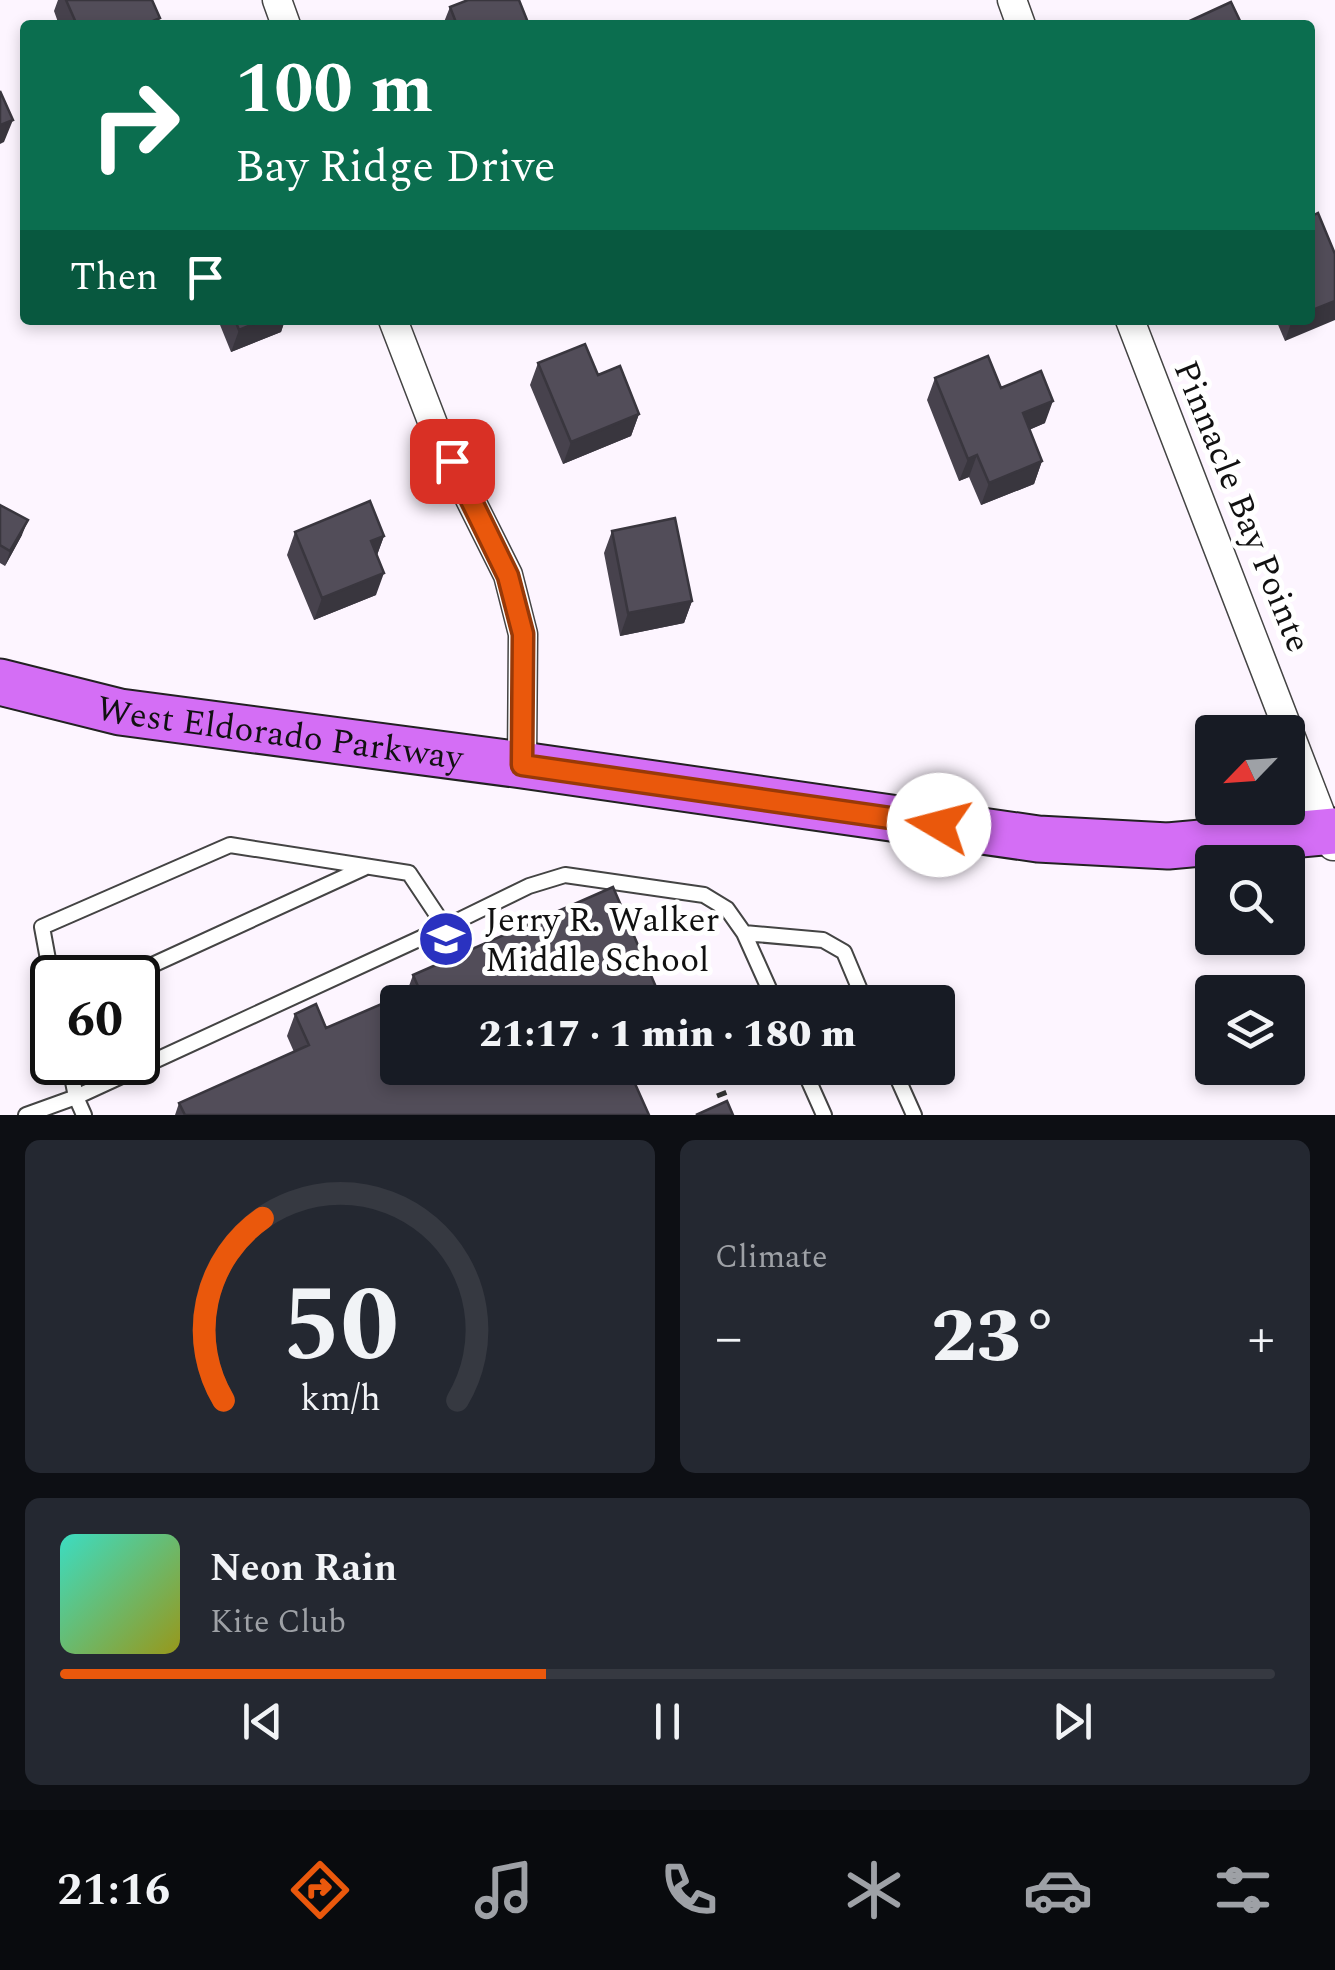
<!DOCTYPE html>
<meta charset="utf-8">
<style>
:root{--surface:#171b24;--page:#242831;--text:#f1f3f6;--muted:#9ea1a6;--line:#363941;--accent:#ea580c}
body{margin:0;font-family:Spectral,serif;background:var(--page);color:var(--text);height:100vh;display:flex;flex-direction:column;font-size:38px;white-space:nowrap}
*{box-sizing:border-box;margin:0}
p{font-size:32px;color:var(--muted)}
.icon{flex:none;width:55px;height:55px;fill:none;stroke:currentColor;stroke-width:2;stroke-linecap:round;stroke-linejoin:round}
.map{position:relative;height:1115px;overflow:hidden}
.details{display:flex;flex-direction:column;gap:25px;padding:25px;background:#0d0f14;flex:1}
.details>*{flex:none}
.guide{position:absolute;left:20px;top:20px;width:1295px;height:305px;border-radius:10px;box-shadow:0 5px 15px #0003;background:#0b6e4f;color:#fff;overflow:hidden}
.needle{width:65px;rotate:245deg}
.tools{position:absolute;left:1195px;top:715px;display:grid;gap:20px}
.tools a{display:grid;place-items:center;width:110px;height:110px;border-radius:10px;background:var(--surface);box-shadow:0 5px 15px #0003;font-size:50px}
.speed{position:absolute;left:30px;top:955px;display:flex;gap:20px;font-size:50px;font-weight:700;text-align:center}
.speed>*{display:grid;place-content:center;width:130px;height:130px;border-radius:50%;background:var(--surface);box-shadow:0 5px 15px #0003;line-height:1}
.speed .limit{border:5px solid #111;border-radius:15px;background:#fff;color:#111}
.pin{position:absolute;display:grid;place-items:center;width:85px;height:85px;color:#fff;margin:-42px;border-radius:20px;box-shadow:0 5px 15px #0006}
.me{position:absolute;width:110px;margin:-55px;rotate:278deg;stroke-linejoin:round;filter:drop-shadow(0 0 8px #0008)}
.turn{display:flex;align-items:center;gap:35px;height:210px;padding:0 50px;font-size:45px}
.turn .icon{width:130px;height:130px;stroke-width:2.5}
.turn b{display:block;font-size:70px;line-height:85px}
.then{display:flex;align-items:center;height:95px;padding:0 50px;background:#0003;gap:20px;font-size:38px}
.big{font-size:75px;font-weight:800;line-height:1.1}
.details .tile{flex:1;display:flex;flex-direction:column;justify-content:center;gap:15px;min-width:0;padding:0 35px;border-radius:15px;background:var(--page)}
.details .dial{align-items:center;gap:0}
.dial svg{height:260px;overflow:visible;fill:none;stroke:var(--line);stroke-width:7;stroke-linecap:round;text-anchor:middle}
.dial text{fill:var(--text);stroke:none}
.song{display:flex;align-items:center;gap:30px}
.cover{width:120px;height:120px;border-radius:15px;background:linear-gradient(135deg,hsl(170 70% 55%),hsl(60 70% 35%))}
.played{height:10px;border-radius:5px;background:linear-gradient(90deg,var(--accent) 40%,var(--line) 40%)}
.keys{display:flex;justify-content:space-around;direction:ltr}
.heat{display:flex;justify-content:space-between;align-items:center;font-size:55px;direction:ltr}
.details .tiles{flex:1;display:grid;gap:25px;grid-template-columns:1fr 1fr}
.tile:last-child{grid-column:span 2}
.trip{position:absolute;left:380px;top:985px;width:575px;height:100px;border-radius:10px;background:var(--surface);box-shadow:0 5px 15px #0003;font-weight:800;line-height:100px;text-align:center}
.menu{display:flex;height:160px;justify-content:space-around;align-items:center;background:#090b0e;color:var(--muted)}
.menu .icon{width:70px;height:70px}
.menu .on{color:var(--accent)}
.menu b{font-size:45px;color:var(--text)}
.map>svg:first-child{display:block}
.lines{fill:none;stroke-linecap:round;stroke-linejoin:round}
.service-casing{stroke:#444;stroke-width:18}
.minor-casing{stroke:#444;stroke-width:31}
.primary-casing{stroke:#222;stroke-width:49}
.path{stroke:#333;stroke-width:5;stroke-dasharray:10 5;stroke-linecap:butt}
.service{stroke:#fff;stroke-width:14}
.minor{stroke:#fff;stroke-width:28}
.primary{stroke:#d46ef5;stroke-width:45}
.wall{fill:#47424d}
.shaded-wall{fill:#39363e}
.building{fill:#524d59;stroke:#39363e;stroke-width:2.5}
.route-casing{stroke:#983908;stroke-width:25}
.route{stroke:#ea580c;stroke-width:18}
.labels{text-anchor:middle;stroke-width:10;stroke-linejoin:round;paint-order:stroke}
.street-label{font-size:35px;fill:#111;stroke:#fff}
.poi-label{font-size:35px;fill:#111;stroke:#fff;text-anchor:start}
</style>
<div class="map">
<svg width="1335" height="1115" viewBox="0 0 1335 1115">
<rect width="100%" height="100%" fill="#fdf5ff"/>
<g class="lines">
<g class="service-casing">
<path id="service" d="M744 933 823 940 844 952 865 1002
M124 978 364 868
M52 981 42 927 230 845 409 873 445 927 529 886 565 875 704 895 727 909 744 933 775 1002
M69 1062 76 1097 84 1115
M803 1068 824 1115
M893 1068 914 1115
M26 1115 76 1097 445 927"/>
</g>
<g class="minor-casing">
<path id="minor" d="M277 0 286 25
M1012 0 1021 25
M393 320 435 429 508 575 523 634 522 765
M1130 320 1333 846"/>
</g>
<g class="primary-casing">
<g id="primary">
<path id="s1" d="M0 682 120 712 522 765 1038 839 1168 846 1335 831"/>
</g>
</g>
<path class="path" d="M717 1096 730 1091"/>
<use href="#service" class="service"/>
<use href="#minor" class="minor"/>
<use href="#primary" class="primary"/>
</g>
<path class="wall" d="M58 0H152L157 25H59L54 11Z
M450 7 529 25H445L444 22Z
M218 320H285L281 332 231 352Z
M1276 320H1310L1285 341Z
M538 363 598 375 639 414 631 436 563 464 530 385Z
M935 378 1001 388 1045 423 1029 430 1042 461 1034 484 981 505 969 477 959 481 927 400Z
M0 505 22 535 5 566 0 563Z
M612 531 692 601 684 623 620 636 604 553Z
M295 532 384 536 377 555 376 595 314 620 287 555Z
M413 975 656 1002H407L405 997Z
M295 1014 326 1028 398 1015 649 1115H175L179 1103 294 1052 287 1036Z"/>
<path class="shaded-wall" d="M160 18 157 25H144Z
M13 120 4 142 0 144V125Z
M1335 301V320L1285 341 1292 320H1310V311Z
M263 320H285L281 332 231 352 239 330Z
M1053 401 1045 423 1014 436 1023 413Z
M639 414 631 436 563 464 571 442Z
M977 455 969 477 959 481 968 459Z
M1042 461 1034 484 981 505 989 483Z
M28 520 22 535 5 566 10 551Z
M384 536 376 558 371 541Z
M384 573 376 595 314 620 322 598Z
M692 601 684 623 620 636 628 613Z
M659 994 656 1002H640Z"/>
<path class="building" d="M66 0H152L160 18 144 25H77Z
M468 0H519L529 25H457L450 7Z
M1231 2 1242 25H1181Z
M0 91 13 120 0 125Z
M1318 213 1335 254V301L1310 311V217Z
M235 320H263L239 330Z
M585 344 598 375 620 366 639 414 571 442 538 363Z
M988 356 1001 388 1041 371 1053 401 1023 413 1042 461 989 483 977 455 968 459 935 378Z
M370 501 384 536 371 541 384 573 322 598 295 532Z
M0 505 28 520 10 551 0 545Z
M675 518 692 601 628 613 612 531Z
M613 887 659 994 640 1002H425L413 975Z
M391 1000 398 1015V1068H628L649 1115H185L179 1103 309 1045 295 1014 316 1004 326 1028Z
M727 1101 733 1115H696Z"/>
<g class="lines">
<g class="route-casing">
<path id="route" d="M452 461 508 576 523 634 522 765 939 825"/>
</g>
<use href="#route" class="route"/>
</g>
<defs>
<g id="school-disc" transform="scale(2.875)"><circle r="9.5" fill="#2a32c0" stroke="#fff"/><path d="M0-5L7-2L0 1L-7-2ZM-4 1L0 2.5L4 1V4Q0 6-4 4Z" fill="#fff"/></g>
</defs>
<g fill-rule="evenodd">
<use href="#school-disc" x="446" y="939"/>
</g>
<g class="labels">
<g class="street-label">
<text transform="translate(1243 506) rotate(68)" y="12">Pinnacle Bay Pointe</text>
<text dy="12" stroke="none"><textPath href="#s1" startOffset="285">West Eldorado Parkway</textPath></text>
</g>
<g class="poi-label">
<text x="485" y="931">Jerry R. Walker<tspan x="485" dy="40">Middle School</tspan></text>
</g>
</g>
</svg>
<div class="tools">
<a><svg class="needle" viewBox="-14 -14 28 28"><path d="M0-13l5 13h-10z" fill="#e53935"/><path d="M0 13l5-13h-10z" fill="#9ea1a6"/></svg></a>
<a><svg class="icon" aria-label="search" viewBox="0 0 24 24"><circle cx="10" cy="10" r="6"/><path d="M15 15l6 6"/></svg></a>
<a><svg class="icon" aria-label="layers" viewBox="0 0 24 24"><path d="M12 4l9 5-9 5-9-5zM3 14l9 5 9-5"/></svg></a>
</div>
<div class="speed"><div class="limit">60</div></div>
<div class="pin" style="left:452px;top:461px;background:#d93025"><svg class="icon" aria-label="arrive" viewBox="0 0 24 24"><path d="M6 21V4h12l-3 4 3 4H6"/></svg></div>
<svg class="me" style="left:939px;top:825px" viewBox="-20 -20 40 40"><circle r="19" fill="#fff"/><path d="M0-13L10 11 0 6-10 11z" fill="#ea580c"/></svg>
<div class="trip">21:17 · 1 min · 180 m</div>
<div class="guide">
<div class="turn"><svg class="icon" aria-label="right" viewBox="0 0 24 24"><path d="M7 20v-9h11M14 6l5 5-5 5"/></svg><div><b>100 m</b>Bay Ridge Drive</div></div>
<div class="then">Then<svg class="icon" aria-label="arrive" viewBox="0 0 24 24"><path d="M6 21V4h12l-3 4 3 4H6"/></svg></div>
</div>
</div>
<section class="details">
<div class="tiles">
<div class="tile dial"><svg viewBox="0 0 100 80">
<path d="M14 69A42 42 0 1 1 86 69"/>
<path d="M14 69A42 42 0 0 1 26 13" stroke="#ea580c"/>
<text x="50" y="56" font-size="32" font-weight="700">50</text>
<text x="50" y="72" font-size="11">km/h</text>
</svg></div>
<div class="tile"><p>Climate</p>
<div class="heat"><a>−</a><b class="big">23°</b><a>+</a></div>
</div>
<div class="tile">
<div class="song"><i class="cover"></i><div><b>Neon Rain</b><p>Kite Club</p></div></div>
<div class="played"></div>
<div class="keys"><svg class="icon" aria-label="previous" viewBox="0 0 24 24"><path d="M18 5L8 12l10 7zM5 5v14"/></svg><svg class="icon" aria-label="pause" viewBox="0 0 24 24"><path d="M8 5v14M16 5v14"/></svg><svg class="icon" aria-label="next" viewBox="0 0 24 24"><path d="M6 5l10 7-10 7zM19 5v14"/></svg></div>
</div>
</div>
</section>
<nav class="menu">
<b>21:16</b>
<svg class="icon on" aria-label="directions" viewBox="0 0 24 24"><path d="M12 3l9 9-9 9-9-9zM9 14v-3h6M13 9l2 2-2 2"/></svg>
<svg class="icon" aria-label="music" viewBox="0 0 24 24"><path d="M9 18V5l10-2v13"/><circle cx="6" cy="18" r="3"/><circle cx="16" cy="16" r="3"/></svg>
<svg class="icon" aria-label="phone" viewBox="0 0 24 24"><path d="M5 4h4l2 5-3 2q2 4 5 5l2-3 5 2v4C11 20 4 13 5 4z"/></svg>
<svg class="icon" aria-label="climate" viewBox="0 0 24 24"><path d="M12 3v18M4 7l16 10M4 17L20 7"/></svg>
<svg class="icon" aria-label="car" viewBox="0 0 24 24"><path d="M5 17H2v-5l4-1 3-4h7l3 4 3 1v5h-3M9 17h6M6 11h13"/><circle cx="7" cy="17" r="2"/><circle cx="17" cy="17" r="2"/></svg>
<svg class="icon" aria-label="filters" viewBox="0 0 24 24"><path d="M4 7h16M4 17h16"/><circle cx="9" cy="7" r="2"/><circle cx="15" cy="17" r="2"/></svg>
</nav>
